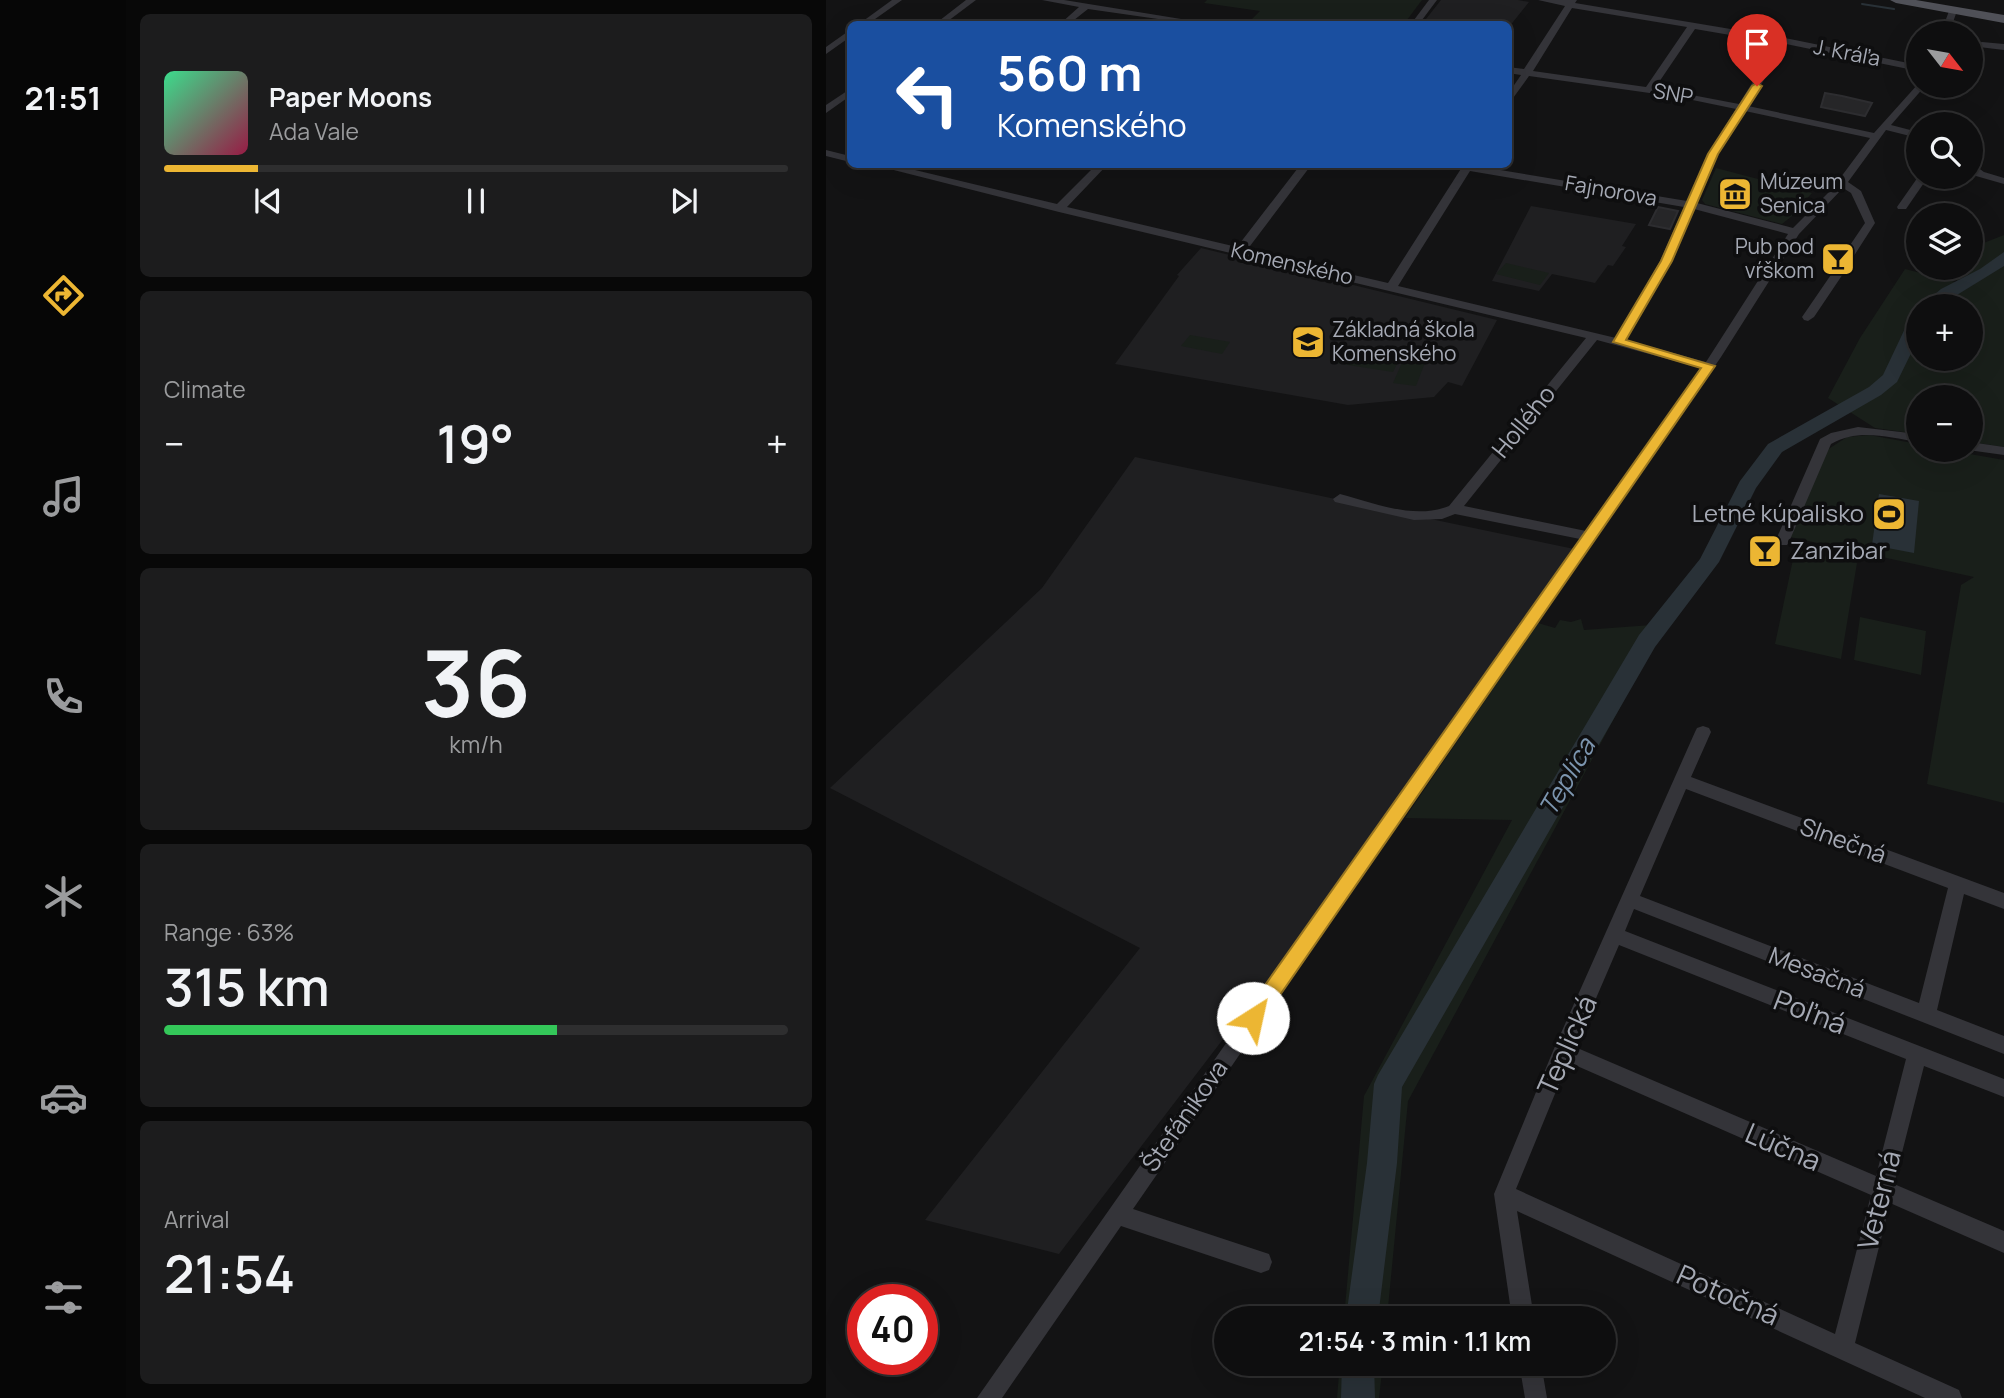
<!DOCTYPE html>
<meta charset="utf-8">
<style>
:root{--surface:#0e0e0f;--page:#1c1c1d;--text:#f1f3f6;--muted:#9b9c9e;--line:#2e2e2f;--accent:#ecb633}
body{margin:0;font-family:Manrope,sans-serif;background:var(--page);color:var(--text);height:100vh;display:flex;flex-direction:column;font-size:26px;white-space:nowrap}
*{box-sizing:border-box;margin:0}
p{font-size:23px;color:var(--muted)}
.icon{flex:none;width:38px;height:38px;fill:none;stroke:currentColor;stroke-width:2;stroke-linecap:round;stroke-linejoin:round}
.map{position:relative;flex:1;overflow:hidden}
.drawer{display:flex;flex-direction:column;gap:14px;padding:14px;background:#080808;width:700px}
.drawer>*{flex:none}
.hud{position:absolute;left:21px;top:21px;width:665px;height:147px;border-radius:10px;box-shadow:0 7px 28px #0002,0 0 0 2px var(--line);background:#1a4fa0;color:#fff;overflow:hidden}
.needle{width:46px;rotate:121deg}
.fabs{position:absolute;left:1080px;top:21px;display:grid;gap:14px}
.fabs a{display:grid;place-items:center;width:77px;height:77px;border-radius:50%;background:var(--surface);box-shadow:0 7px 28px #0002,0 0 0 2px var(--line);font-size:35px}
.speed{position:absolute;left:21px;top:1284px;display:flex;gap:14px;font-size:35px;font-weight:700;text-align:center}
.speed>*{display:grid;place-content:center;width:91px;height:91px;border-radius:50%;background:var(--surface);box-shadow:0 7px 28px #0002,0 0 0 2px var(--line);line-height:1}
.speed .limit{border:10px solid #d22;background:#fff;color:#111}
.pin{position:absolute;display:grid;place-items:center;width:60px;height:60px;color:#fff;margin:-72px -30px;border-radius:50% 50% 50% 0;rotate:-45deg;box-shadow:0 0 7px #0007}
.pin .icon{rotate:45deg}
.me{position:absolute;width:77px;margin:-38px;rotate:35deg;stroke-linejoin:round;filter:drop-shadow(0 0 5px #0008)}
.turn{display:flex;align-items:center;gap:24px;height:147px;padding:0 35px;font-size:32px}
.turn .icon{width:91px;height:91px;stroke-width:2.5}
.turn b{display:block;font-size:49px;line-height:60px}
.big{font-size:52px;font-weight:600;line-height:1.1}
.drawer .widget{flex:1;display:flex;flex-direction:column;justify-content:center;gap:10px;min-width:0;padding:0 24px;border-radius:10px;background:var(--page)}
.drawer .dial{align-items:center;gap:0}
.dial b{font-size:91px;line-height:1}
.song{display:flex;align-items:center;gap:21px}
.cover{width:84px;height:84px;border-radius:10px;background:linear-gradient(135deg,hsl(150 70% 55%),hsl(340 70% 35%))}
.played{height:7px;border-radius:4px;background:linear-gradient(90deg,var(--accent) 15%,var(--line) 15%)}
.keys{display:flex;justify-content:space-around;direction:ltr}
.heat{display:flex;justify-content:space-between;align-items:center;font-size:38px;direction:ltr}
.charge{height:10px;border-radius:5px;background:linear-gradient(90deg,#34c759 63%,var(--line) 0)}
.trip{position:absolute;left:388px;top:1306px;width:402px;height:70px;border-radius:35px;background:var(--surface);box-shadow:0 7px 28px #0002,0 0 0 2px var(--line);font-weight:600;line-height:70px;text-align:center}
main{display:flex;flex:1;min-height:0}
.tab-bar{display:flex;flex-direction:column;width:126px;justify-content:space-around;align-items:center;background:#060606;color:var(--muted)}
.tab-bar .icon{width:49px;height:49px}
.tab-bar .active{color:var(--accent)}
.tab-bar b{font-size:32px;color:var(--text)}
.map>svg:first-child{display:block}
.built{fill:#1f1f21}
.green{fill:#191f1a;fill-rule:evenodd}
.water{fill:#293137}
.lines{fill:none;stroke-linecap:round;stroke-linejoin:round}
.stream{stroke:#293137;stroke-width:2}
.river{fill:#293137;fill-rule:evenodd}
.building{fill:#262628;stroke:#2d2d30;stroke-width:2}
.minor{fill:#343439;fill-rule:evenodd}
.major{fill:#505158;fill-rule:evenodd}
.route{fill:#ecb633;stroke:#997621;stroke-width:2}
.labels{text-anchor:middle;stroke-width:7;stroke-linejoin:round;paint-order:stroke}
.far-street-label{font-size:21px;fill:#a5a9b4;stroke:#0e0e0f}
.far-poi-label{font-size:21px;fill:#a5a9b4;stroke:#0e0e0f;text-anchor:start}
.street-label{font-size:24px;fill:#a5a9b4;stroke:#0e0e0f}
.poi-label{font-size:24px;fill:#a5a9b4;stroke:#0e0e0f;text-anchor:end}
.water-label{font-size:26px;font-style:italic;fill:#7c95af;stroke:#0e0e0f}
.near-street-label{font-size:28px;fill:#a5a9b4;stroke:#0e0e0f}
</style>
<main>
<nav class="tab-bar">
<b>21:51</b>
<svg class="icon active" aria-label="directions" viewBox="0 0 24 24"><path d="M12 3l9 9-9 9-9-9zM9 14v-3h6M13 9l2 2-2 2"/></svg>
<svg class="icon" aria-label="music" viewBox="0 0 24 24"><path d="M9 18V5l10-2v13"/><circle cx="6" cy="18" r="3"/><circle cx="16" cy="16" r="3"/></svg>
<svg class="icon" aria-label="phone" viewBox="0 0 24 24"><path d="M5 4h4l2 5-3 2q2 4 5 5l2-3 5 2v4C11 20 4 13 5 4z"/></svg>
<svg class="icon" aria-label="climate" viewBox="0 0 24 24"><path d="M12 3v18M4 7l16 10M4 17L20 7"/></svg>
<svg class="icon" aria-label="car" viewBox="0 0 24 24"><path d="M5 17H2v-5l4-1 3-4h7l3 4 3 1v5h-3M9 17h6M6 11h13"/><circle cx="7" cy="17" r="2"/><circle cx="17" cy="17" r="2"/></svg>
<svg class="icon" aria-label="filters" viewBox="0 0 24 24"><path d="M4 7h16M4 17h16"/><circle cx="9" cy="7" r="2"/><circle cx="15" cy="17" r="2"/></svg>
</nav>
<section class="drawer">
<div class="widget">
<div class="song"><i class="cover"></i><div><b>Paper Moons</b><p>Ada Vale</p></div></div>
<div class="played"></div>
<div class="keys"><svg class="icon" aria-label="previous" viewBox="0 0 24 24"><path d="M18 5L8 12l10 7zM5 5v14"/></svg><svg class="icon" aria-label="pause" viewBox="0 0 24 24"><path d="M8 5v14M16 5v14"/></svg><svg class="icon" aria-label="next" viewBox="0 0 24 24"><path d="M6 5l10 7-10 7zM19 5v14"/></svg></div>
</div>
<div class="widget"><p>Climate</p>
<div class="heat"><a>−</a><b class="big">19°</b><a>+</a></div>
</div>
<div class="widget dial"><b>36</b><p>km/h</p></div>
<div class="widget"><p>Range · 63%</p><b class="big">315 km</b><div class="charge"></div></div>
<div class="widget"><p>Arrival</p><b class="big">21:54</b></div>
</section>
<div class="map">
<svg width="1178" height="1398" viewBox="0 0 1178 1398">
<rect width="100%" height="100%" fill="#131314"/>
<path class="built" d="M615 0H692L703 2 683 27 682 24H596Z
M705 206 810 224 796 246 800 247 787 266 782 265 769 283 726 274 713 291 666 281Z
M375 248 671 320 636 386 622 382 608 397 522 405 289 364 353 276 351 275Z
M309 457 753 550 707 633 233 1254 99 1220 314 948 4 788 216 588Z"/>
<path class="green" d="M381 0H596L578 24H421L434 11 378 3Z
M890 168 986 193 966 216 956 224 879 204 876 200Z
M1178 235V447L1145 442 1144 397H1092V434L1049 428 1002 398 1034 338 1079 269 1130 282 1138 268H1144L1145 255 1150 246ZM1092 306H1144V359H1092Z
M680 263 723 273 714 285 670 274Z
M364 335 404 342 396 354 355 346Z
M517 347 575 356 567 372 509 363Z
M579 356 600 360 590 386 567 383Z
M1043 435 1092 444V450H1121L1178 460V803L1101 784 1135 585 1148 577 964 537 1001 450 1021 437Z
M969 550 1031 563 1015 659 949 644Z
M1034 617 1100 631 1095 675 1028 660Z
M755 619 758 630 839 624 582 1101 561 1318H518L538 1096 686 820 579 818 712 623 729 628 734 620 745 622Z
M514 1363H557L553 1398H511Z"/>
<path class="water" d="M1053 494 1093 501 1088 553 1046 545Z"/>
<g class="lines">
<path class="stream" d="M1036 4 1068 9"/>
<path class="river" d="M1178 252V266L1113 306H1095L1115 289 1154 269Z
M1092 315V339L1071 382 1055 395 956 452 930 488 893 562 829 647 576 1087 571 1163 552 1318H520L541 1163 548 1084 552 1075 813 635 874 559 914 481 942 444 1043 387 1057 375 1083 320Z
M516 1363H548L549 1398H515Z"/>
</g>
<path class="building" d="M999 93 1016 96 1046 103 1039 116 995 107Z
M908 184 919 185 922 191 909 205 894 201Z
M832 207 852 211 844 229 823 225Z"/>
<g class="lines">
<path class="minor" d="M66 0H76L42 24H33Z
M140 0H150L118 24H109Z
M216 0H238L386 24H367L262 9 243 24H234L253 7Z
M603 0H611L593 24H585Z
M712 0H751L749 3 964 39 1092 65V71L960 44 922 106 1048 133 1092 84V86H1099L1065 125 1092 132V138L1060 130 1022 182 1035 191 1049 223 1024 262 1014 260 1039 223 1025 193 1017 188 973 234 895 357 307 1209 443 1254 446 1262 443 1270 435 1273 295 1226 176 1398H151L754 539 629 514 616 519 588 520 509 502 507 499 514 494C548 503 589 520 623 506L760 338 233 212 44 164H64L231 204 271 164H282L241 207 411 247 475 164H486L421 250 562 283 638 164 861 201 882 154 910 109 852 97 703 76 682 105V94L695 75 682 73V67L698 69 739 6ZM746 8 861 27 820 87 707 71ZM869 29 951 43 913 104 829 88ZM919 111 1044 138 1006 189 967 228 871 203 892 154ZM644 171 858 207 834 261 790 338 572 286ZM868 209 962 234 880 362 800 340 846 261ZM771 340 875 368 760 531 638 506Z
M1127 8 1131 11 1123 33H1115L1123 11Z
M24 30V37L0 54V47Z
M1156 42 1178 44V50L1153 47V43Z
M24 89V96L0 113V105Z
M0 150 24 156V162L0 156Z
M1144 162 1158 172 1178 178V184L1150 176 1144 171Z
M1092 177H1102L1080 209H1072L1071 207Z
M1015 265 1021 268 988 317 982 321 978 320 976 317 1011 266Z
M1032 427 1092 434V442C1062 437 1032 428 1005 444L963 542 961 545H951L949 542 994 439 1005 433Z
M1144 442 1178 447V455L1142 450H1144Z
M877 726 883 728 885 732 865 777 1178 893V909L1138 894 1111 1010 1178 1036V1054L808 909 799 931 1178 1079V1097L1098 1066 1068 1184 1178 1231V1253L1064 1203 1029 1343 1133 1390 1136 1398H1099L691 1211 708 1318H686L668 1194 727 1051 869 732 871 728ZM860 789 1122 888 1093 1003 814 896ZM793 945 1080 1059 1050 1176 749 1047ZM742 1062 1045 1195 1009 1334 690 1189Z
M693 1363H715L721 1398H699Z"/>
<path class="major" d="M1064 0H1090L1178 15V23L1070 3Z"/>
</g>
<path class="route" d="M931 83 936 86 892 154 846 261 800 340 889 366 434 1024 427 1027 420 1024 417 1018 420 1012 875 368 787 342 835 261 882 154 926 86Z"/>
<defs>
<g id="museum-square" transform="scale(1.75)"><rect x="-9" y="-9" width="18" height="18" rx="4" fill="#ecb633" stroke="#0e0e0f"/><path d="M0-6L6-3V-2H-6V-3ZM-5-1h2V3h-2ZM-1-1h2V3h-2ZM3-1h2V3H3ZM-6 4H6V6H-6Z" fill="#111"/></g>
<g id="bar-square" transform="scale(1.75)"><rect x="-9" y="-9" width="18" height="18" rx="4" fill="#ecb633" stroke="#0e0e0f"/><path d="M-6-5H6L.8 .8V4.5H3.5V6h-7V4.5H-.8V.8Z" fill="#111"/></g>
<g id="school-square" transform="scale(1.75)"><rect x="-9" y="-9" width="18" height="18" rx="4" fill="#ecb633" stroke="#0e0e0f"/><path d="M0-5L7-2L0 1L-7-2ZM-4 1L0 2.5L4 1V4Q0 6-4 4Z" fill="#111"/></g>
<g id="stadium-square" transform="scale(1.75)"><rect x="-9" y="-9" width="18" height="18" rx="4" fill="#ecb633" stroke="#0e0e0f"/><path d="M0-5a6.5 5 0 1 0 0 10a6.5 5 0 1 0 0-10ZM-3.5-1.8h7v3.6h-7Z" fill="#111"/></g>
</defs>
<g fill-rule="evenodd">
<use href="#museum-square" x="909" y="194"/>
<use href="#bar-square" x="1012" y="259"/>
<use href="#school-square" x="482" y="342"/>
<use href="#stadium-square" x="1063" y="514"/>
<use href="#bar-square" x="939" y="551"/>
</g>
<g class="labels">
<g class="far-street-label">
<text transform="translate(1021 53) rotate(11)" y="7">J. Kráľa</text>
<text transform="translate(847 94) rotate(10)" y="7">SNP</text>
<text transform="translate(785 191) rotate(10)" y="7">Fajnorova</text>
<text transform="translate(466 264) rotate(13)" y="7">Komenského</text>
</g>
<g class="far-poi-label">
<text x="934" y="189">Múzeum<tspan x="934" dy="24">Senica</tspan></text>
<text x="988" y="254" text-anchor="end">Pub pod<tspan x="988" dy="24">vŕškom</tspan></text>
<text x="506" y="337">Základná škola<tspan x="506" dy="24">Komenského</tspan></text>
</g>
<g class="street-label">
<text transform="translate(698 422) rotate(-51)" y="8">Hollého</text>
<text transform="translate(1017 841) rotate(20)" y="8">Slnečná</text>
<text transform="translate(991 973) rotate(21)" y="8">Mesačná</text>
<text transform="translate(359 1116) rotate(-55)" y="8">Štefánikova</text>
</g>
<g class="poi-label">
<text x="1038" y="522">Letné kúpalisko</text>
<text x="964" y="559" text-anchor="start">Zanzibar</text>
</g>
<g class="water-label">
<text transform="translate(741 777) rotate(-60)" y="9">Teplica</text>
</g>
<g class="near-street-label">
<text transform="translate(984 1012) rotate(21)" y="10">Poľná</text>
<text transform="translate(741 1045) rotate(-66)" y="10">Teplická</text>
<text transform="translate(957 1147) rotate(23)" y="10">Lúčna</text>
<text transform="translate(1053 1200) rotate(-76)" y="10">Veterná</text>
<text transform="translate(902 1295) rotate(24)" y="10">Potočná</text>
</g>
</g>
</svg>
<div class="fabs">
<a><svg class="needle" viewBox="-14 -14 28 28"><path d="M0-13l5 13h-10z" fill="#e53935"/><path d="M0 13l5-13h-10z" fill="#9b9c9e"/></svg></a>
<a><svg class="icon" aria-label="search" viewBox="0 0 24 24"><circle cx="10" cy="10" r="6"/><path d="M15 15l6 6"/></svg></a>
<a><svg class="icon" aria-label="layers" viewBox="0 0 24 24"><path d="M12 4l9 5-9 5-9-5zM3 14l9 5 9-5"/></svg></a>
<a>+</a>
<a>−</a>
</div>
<div class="speed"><div class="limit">40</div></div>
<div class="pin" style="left:931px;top:86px;background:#d93025"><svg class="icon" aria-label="arrive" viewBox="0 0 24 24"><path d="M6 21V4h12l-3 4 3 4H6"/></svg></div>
<svg class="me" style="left:427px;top:1018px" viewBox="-20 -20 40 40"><circle r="19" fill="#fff"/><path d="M0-13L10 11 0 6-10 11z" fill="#ecb633"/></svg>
<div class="trip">21:54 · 3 min · 1.1 km</div>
<div class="hud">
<div class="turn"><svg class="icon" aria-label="left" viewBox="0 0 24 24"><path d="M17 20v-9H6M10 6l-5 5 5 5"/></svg><div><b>560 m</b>Komenského</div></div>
</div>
</div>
</main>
